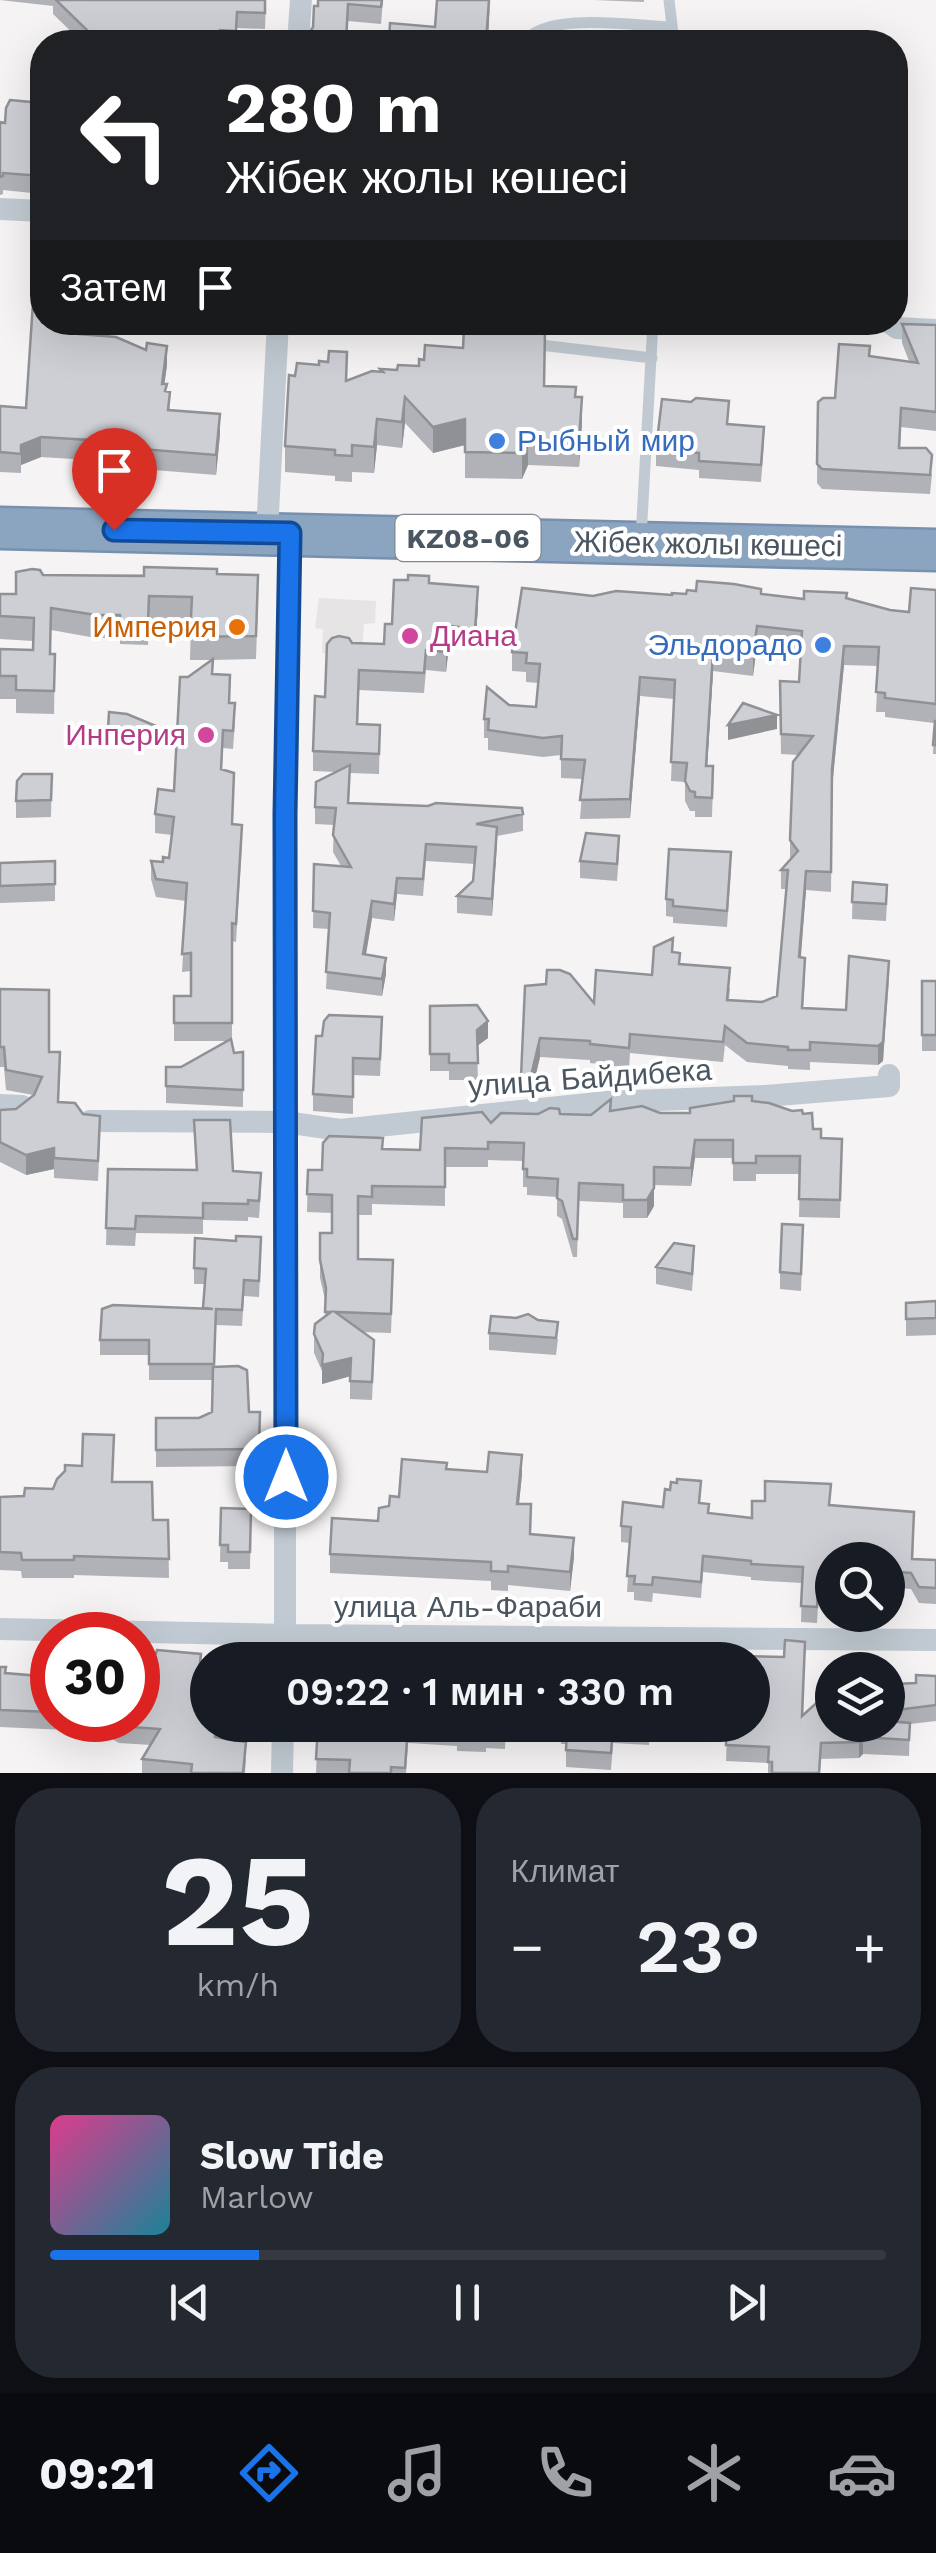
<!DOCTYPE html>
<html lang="ru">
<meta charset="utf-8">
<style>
:root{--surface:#171b24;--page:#242831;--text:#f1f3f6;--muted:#9ea1a6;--line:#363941;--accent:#1a73e8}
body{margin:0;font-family:"Work Sans",sans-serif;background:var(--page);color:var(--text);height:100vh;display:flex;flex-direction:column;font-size:38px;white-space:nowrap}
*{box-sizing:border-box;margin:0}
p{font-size:32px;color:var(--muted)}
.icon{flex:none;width:55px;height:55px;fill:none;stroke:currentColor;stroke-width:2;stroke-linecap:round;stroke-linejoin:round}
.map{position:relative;height:1773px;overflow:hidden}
.sheet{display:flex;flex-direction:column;gap:15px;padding:15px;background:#0d0f14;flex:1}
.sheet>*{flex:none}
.guide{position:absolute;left:30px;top:30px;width:878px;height:305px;border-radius:40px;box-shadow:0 10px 40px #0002;background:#202124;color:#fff;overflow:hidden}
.tools{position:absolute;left:815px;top:1542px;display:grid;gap:20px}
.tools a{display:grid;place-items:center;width:90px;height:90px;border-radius:50%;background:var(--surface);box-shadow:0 10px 40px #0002;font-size:50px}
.speed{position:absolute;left:30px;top:1612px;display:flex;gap:20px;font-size:50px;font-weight:700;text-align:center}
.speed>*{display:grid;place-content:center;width:130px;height:130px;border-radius:50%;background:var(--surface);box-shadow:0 10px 40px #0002;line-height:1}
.speed .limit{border:15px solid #d22;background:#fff;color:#111}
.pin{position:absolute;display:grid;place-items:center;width:85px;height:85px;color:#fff;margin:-102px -42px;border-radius:50% 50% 50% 0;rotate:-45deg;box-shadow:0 0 10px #0007}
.pin .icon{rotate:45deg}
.me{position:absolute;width:110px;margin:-55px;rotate:0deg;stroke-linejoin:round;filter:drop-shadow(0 0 8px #0008)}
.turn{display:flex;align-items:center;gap:35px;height:210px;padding:0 30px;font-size:45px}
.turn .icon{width:130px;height:130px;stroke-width:2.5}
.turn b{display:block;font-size:70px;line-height:85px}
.then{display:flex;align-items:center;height:95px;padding:0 30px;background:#0003;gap:20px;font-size:38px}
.big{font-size:75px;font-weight:600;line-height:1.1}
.sheet .tile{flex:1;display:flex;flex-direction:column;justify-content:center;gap:15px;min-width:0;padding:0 35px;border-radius:40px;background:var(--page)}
.sheet .dial{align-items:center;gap:0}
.dial b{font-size:130px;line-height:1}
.song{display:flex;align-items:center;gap:30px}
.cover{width:120px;height:120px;border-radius:15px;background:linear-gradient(135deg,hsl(330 70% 55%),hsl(190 70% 35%))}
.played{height:10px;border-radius:5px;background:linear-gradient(90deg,var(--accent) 25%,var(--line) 25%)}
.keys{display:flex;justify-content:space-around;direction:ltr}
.heat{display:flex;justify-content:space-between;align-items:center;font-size:55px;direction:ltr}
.sheet .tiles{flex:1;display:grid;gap:15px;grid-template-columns:1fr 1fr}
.tile:last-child{grid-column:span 2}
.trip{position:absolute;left:190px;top:1642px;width:580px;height:100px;border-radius:50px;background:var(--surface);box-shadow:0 10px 40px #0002;font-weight:600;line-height:100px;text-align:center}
.dock{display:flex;height:160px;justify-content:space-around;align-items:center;background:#090b0e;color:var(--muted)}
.dock .icon{width:70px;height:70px}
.dock .selected{color:var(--accent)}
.dock b{font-size:45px;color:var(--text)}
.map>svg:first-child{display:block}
.education{fill:#e6e4e5}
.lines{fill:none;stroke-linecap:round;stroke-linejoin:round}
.highway-casing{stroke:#7690ad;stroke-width:45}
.lane{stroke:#c1cad2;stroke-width:11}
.street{stroke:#c1cad2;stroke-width:22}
.highway{stroke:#8ba5c1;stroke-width:40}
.wall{fill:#b0b2b7}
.shaded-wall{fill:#909195}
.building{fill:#cdcfd5;stroke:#909195;stroke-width:2.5}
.route-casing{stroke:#114b97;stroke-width:25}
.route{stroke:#1a73e8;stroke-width:18}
.shop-dot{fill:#3f7fe0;stroke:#fff;stroke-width:4}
.food-dot{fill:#e8710a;stroke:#fff;stroke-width:4}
.hotel-dot{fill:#d1479c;stroke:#fff;stroke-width:4}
.labels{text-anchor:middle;stroke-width:8;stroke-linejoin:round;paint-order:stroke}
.shield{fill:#fff;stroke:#808990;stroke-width:2.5}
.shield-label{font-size:28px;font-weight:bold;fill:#4a5661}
.shop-label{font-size:30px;fill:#366cbe;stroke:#fff;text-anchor:start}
.street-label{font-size:30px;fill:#4a5661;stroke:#fff}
.food-label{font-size:30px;fill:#c56008;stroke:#fff;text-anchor:end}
.hotel-label{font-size:30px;fill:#b23c85;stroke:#fff;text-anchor:start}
</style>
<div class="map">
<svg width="936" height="1773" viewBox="0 0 936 1773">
<rect width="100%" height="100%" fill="#f5f3f3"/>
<path class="education" d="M319 598 376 601 375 623 364 624 362 654 322 653 323 629 315 628Z"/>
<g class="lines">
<g class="highway-casing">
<path id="highway" d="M0 528 936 550"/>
</g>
<path class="lane" d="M669 0 674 42
M524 42C547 11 635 26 672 27
M540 345 652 358
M641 538 653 322"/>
<path class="street" d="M298 42 301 0
M0 209 42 211
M890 323 897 328 936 330
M267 532 278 322
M0 1105 22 1106
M90 1121 285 1122 340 1130 607 1102 765 1096 889 1086V1075
M0 1629 286 1635 936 1640
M285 1660V814L290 533
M282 1773 283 1725"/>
<use href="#highway" class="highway"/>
</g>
<path class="wall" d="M0 0H266L265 29 237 28 236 42H82L53 14V6Z
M318 0H383L381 24 348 21 313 27Z
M594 0H644V2Z
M42 103V194L3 190V194L0 195V122L5 123Z
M81 322 80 334 167 365 164 384 170 410 220 434 216 475 117 467V471L89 468V460L41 457 21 465V473L0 472V406L26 408Z
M531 322H581L545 333 544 386 576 397 582 423 579 467 528 465 522 479 465 478V445L433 453 405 423 402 448 377 445 374 473 352 472V482L335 481V476L285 472V446L295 376 328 362 347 380 380 372V369L397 370 419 366 424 360 532 330Z
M775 322H806L805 332 775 331Z
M902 324 936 325V431L901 427 900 448 932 474 930 494 822 489 817 483 818 402 835 398 870 356 909 361 902 343Z
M728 424 764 444 761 482 699 478V470L656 466V449Z
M217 574 258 598 256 659 213 660V674L230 703 235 721 233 749 223 748 222 769 233 824 242 843 236 942 232 941V1040L234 1053 243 1052V1107L166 1103V1067H181L228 1041H174V996H191V971L182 972 186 901 156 897 151 879V861L163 862 169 858 172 835 155 833V814L174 791 188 677 212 660H190L191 620 149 619 148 645 120 644V638H96L51 630 50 654H55L54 714 16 713V699H0V649L33 650V641L0 639V594H16L43 575Z
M429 583 478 607 475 648 449 646 446 672 426 670 424 693 359 690 358 724 380 725 379 774 350 773 349 803 523 814V831L497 836 492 916 457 913V896L473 881 475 864 426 861 423 896 397 894 394 921 372 918 366 955 386 974 382 996 326 989 329 929 313 928 314 864 341 866 333 852 334 825 315 824V807L336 772 313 771V751L325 697 352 643 384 644 392 624Z
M936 590V754H933L934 723 885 717V712H876L878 666 844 665 832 788 831 892 806 890 801 957 805 977 803 1008 846 1010 889 980 883 1061 878 1065 810 1062V1070L788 1069V1066L747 1062 725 1045 723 1062 630 1053 629 1068 590 1063V1060L540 1057 531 1095 521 1096 525 986 594 1003 652 975 673 952 680 964 730 988 729 1000 762 1002 777 996 787 889H781V870L790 860V840L799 755 781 754 780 681 799 682 801 650 757 645 753 676 713 671 707 766 713 785 712 817H695V811H690L685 801V782L671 781 674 699 640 696 630 818 580 819 583 779 561 778V755L543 757 488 750V738H484V719L509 705 536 707 538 683 526 682V672L512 671V652L593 596 761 594 804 599 846 598 890 610 909 612Z
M109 712 168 731 167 743 108 738Z
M52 774 51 817 16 818V801Z
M619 853 617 881 580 878V861Z
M55 861V901L0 903V863Z
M731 869 727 927 673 923V917L666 916V899Z
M853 882 887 902 886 921 852 919Z
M922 981H936V1051H922Z
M0 989 49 1052 59 1102 100 1136 98 1181 54 1178V1169L26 1175 0 1162V1110L16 1109 33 1095 6 1090 4 1067H0Z
M430 1006 488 1038 477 1046 478 1080H449V1071H430Z
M382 1034 380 1076 353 1075V1114L313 1111V1094Z
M752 1101 803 1114 821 1138 842 1139 840 1218 799 1217 800 1174H756V1181H733V1158H695L691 1186 654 1185V1206L647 1218H623V1203L579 1201 577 1257H573L562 1219 557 1216V1197L527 1195V1187H523V1161L488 1160V1167H445V1206L372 1204V1215H358V1259L393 1278 391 1333 362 1332 374 1358 372 1400 350 1399V1376L322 1384V1371L314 1353V1334L325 1316 326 1304 320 1278V1233H332V1213L307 1212 308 1170H322L383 1149 420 1150 491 1123 560 1114 591 1115 611 1111 690 1113Z
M194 1120 233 1171 261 1189 259 1218 248 1217V1221L203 1220V1234L136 1233 135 1246 106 1245 108 1169 196 1170Z
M803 1242 801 1291 780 1289V1272Z
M261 1253 259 1297 244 1296 242 1326 216 1325 215 1367 249 1412H260L259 1466 156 1467V1418H199L212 1412 213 1380H149V1355H100V1340L203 1308 205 1284H194V1268Z
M694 1263 692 1291 656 1284V1267Z
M936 1301V1335L906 1336V1303Z
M489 1333 558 1339 556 1355 489 1350Z
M447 1469 522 1474 519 1504 530 1534 574 1557 570 1591 508 1585V1591L491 1590V1581L330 1573V1554L378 1521 389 1506 399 1497Z
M113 1482 153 1520H168L169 1578 74 1575V1578H22L21 1571 0 1570V1497L24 1496 53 1489Z
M701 1503 709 1513 752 1518 830 1505 914 1529 913 1559 936 1560V1604L919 1603 911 1589 888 1587V1560H832V1587H819L817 1623 801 1622 802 1583 751 1580V1577L703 1572 701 1598 653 1593 652 1602 634 1600V1592H627L630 1543 621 1542V1526L663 1507Z
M221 1508 251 1509 250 1569H228V1562H220Z
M805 1658 802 1715 888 1725V1689L936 1676V1721L910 1724 909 1756 863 1754 859 1758 821 1759 820 1773H768V1763L726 1761 727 1735 707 1734V1725H752Z
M0 1667 6 1673 52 1677V1720H138L148 1679 200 1673 208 1725H218L216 1737 246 1759 245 1773H142V1759L151 1745 119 1743 112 1739V1732L0 1727Z
M313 1725H506L505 1749 486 1748V1752L457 1751V1746L408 1743 406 1773H316L318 1727H313Z
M561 1725H650L649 1745 613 1743 611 1770 566 1767V1744H561Z"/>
<path class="shaded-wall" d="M490 0 488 42H486Z
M532 322H581L532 337Z
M167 346V365L162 403V384Z
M405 397V423L402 448V422Z
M582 397V423L579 467V441Z
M220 414V434L216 475V455Z
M377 419V445L374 473V447Z
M465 419V445L433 453V427Z
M41 437V457L21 465V473V445Z
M528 439V465L522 479V453Z
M478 587V607L475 648V629Z
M449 626V646L446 672V652Z
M757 626V645L753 676V656Z
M844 646V665L832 788 831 892 832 769Z
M713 652V671L706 785V766Z
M640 677V696L630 818V799Z
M777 715V729L728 740V725Z
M497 827V844L492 916V899Z
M806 871V890L799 976V957Z
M397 878V894L394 921V904Z
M372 901V918L363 971V954Z
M386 958V974L382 996V979Z
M889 961 883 1061 878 1065V1046Z
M488 1021V1038L477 1046V1030Z
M540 1038V1057L531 1095V1076Z
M695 1140V1158L691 1186V1168Z
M54 1148V1169L26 1175V1155Z
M654 1167V1206L647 1218V1200Z
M351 1358V1376L322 1384V1365Z
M522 1455V1474L517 1523V1504Z
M574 1538V1557L570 1591V1572Z
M863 1737V1754L859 1758V1742Z"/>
<path class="building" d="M56 0H265V13L237 12 236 31 220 30V42H176V36L138 33 137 41 93 36Z
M318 0H382L381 7 348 4 346 42H306V38L313 27 314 6H318Z
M437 0H489L486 42H389L390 23 435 27Z
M814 38V42H738V40Z
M10 100 42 103V176L3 173V176L0 177V122L5 123 6 108Z
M37 242H42V322H80L79 334 116 337 146 350 147 343 167 346 162 384H167L165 391 170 392 168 410 220 414 216 455 117 447V451L89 449 90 440 41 437 21 445V454L0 452V406L26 408Z
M902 324 936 325V412L901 408 899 448H926L932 455 930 475 822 469 817 464 818 402 823 398H835L839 344 870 346 869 356 918 363Z
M464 329 545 330 544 386 576 387 575 397H582L579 441 528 439 522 453 465 452V419L433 427 405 397 402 422 377 419 374 447 352 445V456L335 455V450L285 446 289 375 295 376 297 363 319 365V361L328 362 329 351 347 352 346 381 372 371 383 372 380 369 397 370 398 365 419 366V359L424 360 425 345 463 348Z
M696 398 729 401 727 424 764 427 761 465 699 461V453L656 449 662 399 691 402Z
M144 567 217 569V574L258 575 256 636 190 637 192 597 149 596 148 622 120 621V615H96L51 608 50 654H55L54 691 16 690V676H0V649L33 650 34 618 0 616V594H16V572L32 569 40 570 43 575 144 576Z
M408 575 429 576V583L478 587 475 629 449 626 446 652 426 650 424 673 359 670 357 724 380 725 379 754 313 751 315 696 325 697 327 644 332 638 339 636 349 638 352 643 384 644 385 624H392L394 580H408Z
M697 581 734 584 761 589V594L804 599V591L847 593 846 598 890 610 909 612 911 588 936 590V704L885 698V693L876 692 879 647 844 646 832 769 831 872 806 871 799 957 805 958 802 1008 846 1010 849 956 889 961 883 1042 878 1046 810 1042V1050H788V1047L747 1043 725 1026 723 1042 630 1034 629 1048 590 1044V1041L540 1038 531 1076 521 1077 525 986 546 984 547 970H560L570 974 594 1003 596 970 652 975 654 947 673 938 672 952 680 953 679 964 730 968 727 1000 762 1002 777 996 788 870H781L798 851 790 840 793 762 813 736 781 734 780 681 799 682 802 631 757 626 753 656 713 652 706 766H713L712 798 695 797V792L690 791 685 781 687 763 671 762 675 680 640 677 630 799 580 800 585 760 561 759 562 736 543 738 488 730 489 719H484L487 687 509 705 536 707 540 664 526 663 527 653 512 652 522 588 593 596 616 591 672 595V593L686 594 687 590 696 591Z
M213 659 212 674 230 675 229 703H235L233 731 223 730 221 769 234 773 232 824 242 825 236 924 232 923V1023H174V996H191V953L182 954 187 883 156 879 151 861 163 862V857L169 858 174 817 155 814 158 789 174 791 180 677H188Z
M743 703 777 715 728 725Z
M109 712 127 714 168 731 167 734 108 730Z
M935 721H936V745H933Z
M350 765 348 803 428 806 436 803 522 808 523 814 476 824 497 827 492 899 457 896 473 881 476 847 426 844 423 879 397 878 394 904 372 901 363 954 386 958 382 979 326 972 330 913 313 911 314 864 351 867 333 835 336 808 315 807 316 782Z
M23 774H52L51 800 16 801 17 781Z
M586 833 619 836 617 864 580 861Z
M669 849 731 852 727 911 673 906V900L666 899Z
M55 861V884L0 886V863Z
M853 882 887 885 886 904 852 902Z
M922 981H936V1035H922Z
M0 989 49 990V1052H60L58 1102 75 1103 83 1114 100 1116 98 1161 54 1158V1148L26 1155 0 1142V1110L16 1109 34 1095 42 1077 6 1070 4 1047H0Z
M477 1005 488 1021 477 1030 478 1063H449V1054H430V1006Z
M329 1015 382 1017 380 1059 353 1058V1097L313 1094 316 1036H322L324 1021Z
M231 1039 234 1053 243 1052V1090L166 1086V1067H181Z
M734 1096H752V1101L769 1103 792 1111 802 1110 803 1114 812 1113 813 1129H821V1138L842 1139 840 1200 799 1199 800 1156H756V1163H733V1140H695L691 1168 654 1167V1188L647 1200H623V1185L579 1183 577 1239H573L562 1201 557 1198 558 1179 527 1177V1169H523L524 1143 488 1142V1149L445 1148V1187L372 1186V1197L358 1196V1259L393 1260 391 1314 335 1312 374 1340 372 1382 350 1381 351 1358 322 1365 323 1354 314 1334 315 1324 331 1312H325L326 1288 320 1260V1233H332V1195L307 1194 308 1170H322L323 1143 329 1136 383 1138 382 1149 420 1150 422 1118 482 1112 491 1123 501 1113 538 1114 550 1108 559 1109 560 1114 591 1115 611 1099 610 1111 642 1106 660 1113H690V1108L734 1101Z
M194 1120H230L233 1171 261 1173 259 1201 248 1200V1204L203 1203V1218L136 1216 135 1229 106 1228 108 1169 197 1170Z
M782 1224 803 1225 801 1274 780 1272Z
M236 1236 261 1237 259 1281 244 1280 242 1310 216 1309 214 1364H149V1340H100L102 1309 113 1305 213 1309 203 1308 206 1269 194 1268 195 1238 236 1241Z
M674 1243 694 1246 692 1274 656 1267Z
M936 1301V1318L906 1319V1303Z
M528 1314 538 1320 558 1322 556 1338 489 1333 491 1316 516 1318Z
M238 1366 247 1370 249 1412H260L259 1449 156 1450V1418H199L212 1412 213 1367Z
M83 1434 114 1435 112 1482H152L153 1520H168L169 1559 74 1556V1560H22L21 1553 0 1552V1497L24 1496 25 1488 53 1489 57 1479 65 1471V1465L82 1466Z
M489 1452 522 1455 517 1504H531L530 1534 574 1538 570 1572 508 1566V1572L491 1571V1562L330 1554 332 1518 378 1521 379 1508 389 1506 390 1496 399 1497 402 1459 447 1463 446 1469 487 1472Z
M677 1479 701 1481 699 1503 709 1504 708 1513 752 1518V1501H765V1481L831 1484 829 1505 914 1512 912 1559 936 1560V1588L919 1587 911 1573 888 1571V1560H832V1571H819L817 1607 801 1606 803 1567 751 1564V1561L703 1556 701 1582 653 1577 652 1585 634 1584 635 1576H627L631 1527 621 1526 623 1502 663 1507 665 1489 670 1490 671 1482 677 1483Z
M221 1508 251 1509 250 1552H228V1545H220Z
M785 1640 805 1642 802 1716 832 1689V1725H888V1689L894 1684 916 1683V1675L936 1676V1705L888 1711V1721L910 1723 909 1740 863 1737 859 1742 821 1743 819 1773H772V1762H768L769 1747 726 1745 727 1725H752V1660H733L734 1656 784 1657Z
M157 1650 201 1654 199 1672 208 1674V1725H216L215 1737 246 1742 243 1773H191L192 1764 142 1759 160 1729 119 1726 112 1722V1720H138V1679H148Z
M486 1655 544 1659V1660H460V1658Z
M0 1667H6L5 1673 52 1677V1712L0 1710Z
M318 1725H505V1733L486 1732V1736L457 1734V1730L408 1727 405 1768 391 1767V1773H349L350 1760 316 1759Z
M561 1725H649V1728L613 1726 611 1753 566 1750 567 1728H561Z"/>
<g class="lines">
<g class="route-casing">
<path id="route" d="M114 530 290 533 285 814 286 1477"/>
</g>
<use href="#route" class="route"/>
</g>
<g class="shop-dot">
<circle cx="497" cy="441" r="10"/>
<circle cx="823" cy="645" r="10"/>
</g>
<circle class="food-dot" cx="237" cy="627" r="10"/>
<g class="hotel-dot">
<circle cx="410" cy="636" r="10"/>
<circle cx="206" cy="735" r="10"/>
</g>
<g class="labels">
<rect class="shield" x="395.5" y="515" width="145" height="46" rx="8"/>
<g class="shield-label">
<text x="468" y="548">KZ08-06</text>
</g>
<g class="shop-label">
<text x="517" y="451">Рыбный мир</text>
<text x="803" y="655" text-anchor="end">Эльдорадо</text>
</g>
<g class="street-label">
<text transform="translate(708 544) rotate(1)" y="10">Жібек жолы көшесі</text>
<text transform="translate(590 1078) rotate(-4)" y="10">улица Байдибека</text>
<text x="468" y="1617">улица Аль-Фараби</text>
</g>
<g class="food-label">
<text x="217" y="637">Империя</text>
</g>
<g class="hotel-label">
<text x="430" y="646">Диана</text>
<text x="186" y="745" text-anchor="end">Инперия</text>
</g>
</g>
</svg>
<div class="tools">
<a><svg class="icon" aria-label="search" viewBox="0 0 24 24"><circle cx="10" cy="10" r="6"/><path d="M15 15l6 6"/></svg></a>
<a><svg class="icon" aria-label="layers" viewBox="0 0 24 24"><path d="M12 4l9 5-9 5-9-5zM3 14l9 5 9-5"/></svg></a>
</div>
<div class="speed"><div class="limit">30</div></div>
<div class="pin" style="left:114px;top:530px;background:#d93025"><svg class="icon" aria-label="arrive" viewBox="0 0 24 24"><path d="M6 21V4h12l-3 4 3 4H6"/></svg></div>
<svg class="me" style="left:286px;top:1477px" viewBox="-20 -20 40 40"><circle r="17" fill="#1a73e8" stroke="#fff" stroke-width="3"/><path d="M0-11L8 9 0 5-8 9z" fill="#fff"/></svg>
<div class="trip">09:22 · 1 мин · 330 m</div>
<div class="guide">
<div class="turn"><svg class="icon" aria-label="left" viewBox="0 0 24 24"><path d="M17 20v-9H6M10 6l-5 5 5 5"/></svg><div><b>280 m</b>Жібек жолы көшесі</div></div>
<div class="then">Затем<svg class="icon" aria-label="arrive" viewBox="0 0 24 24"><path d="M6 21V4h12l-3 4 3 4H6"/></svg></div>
</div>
</div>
<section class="sheet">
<div class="tiles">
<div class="tile dial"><b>25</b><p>km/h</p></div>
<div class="tile"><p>Климат</p>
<div class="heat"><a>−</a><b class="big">23°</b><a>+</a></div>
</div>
<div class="tile">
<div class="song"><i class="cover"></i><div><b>Slow Tide</b><p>Marlow</p></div></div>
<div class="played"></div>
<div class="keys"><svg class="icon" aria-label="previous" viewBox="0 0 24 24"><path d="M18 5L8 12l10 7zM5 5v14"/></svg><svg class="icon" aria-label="pause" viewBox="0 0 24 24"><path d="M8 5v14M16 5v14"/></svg><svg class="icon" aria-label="next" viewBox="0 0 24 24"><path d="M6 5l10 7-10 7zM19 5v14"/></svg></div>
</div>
</div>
</section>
<nav class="dock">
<b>09:21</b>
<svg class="icon selected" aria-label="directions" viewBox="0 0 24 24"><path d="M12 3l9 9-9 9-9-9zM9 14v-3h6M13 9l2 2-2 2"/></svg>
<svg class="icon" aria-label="music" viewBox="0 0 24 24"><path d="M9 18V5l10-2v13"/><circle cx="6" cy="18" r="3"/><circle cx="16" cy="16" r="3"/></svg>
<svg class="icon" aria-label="phone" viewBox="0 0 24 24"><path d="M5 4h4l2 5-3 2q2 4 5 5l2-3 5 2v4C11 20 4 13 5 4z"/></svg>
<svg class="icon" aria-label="climate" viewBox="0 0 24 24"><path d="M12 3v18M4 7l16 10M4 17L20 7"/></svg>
<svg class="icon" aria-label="car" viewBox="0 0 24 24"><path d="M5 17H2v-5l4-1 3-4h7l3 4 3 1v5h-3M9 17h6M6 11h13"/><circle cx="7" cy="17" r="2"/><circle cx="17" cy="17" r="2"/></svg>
</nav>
